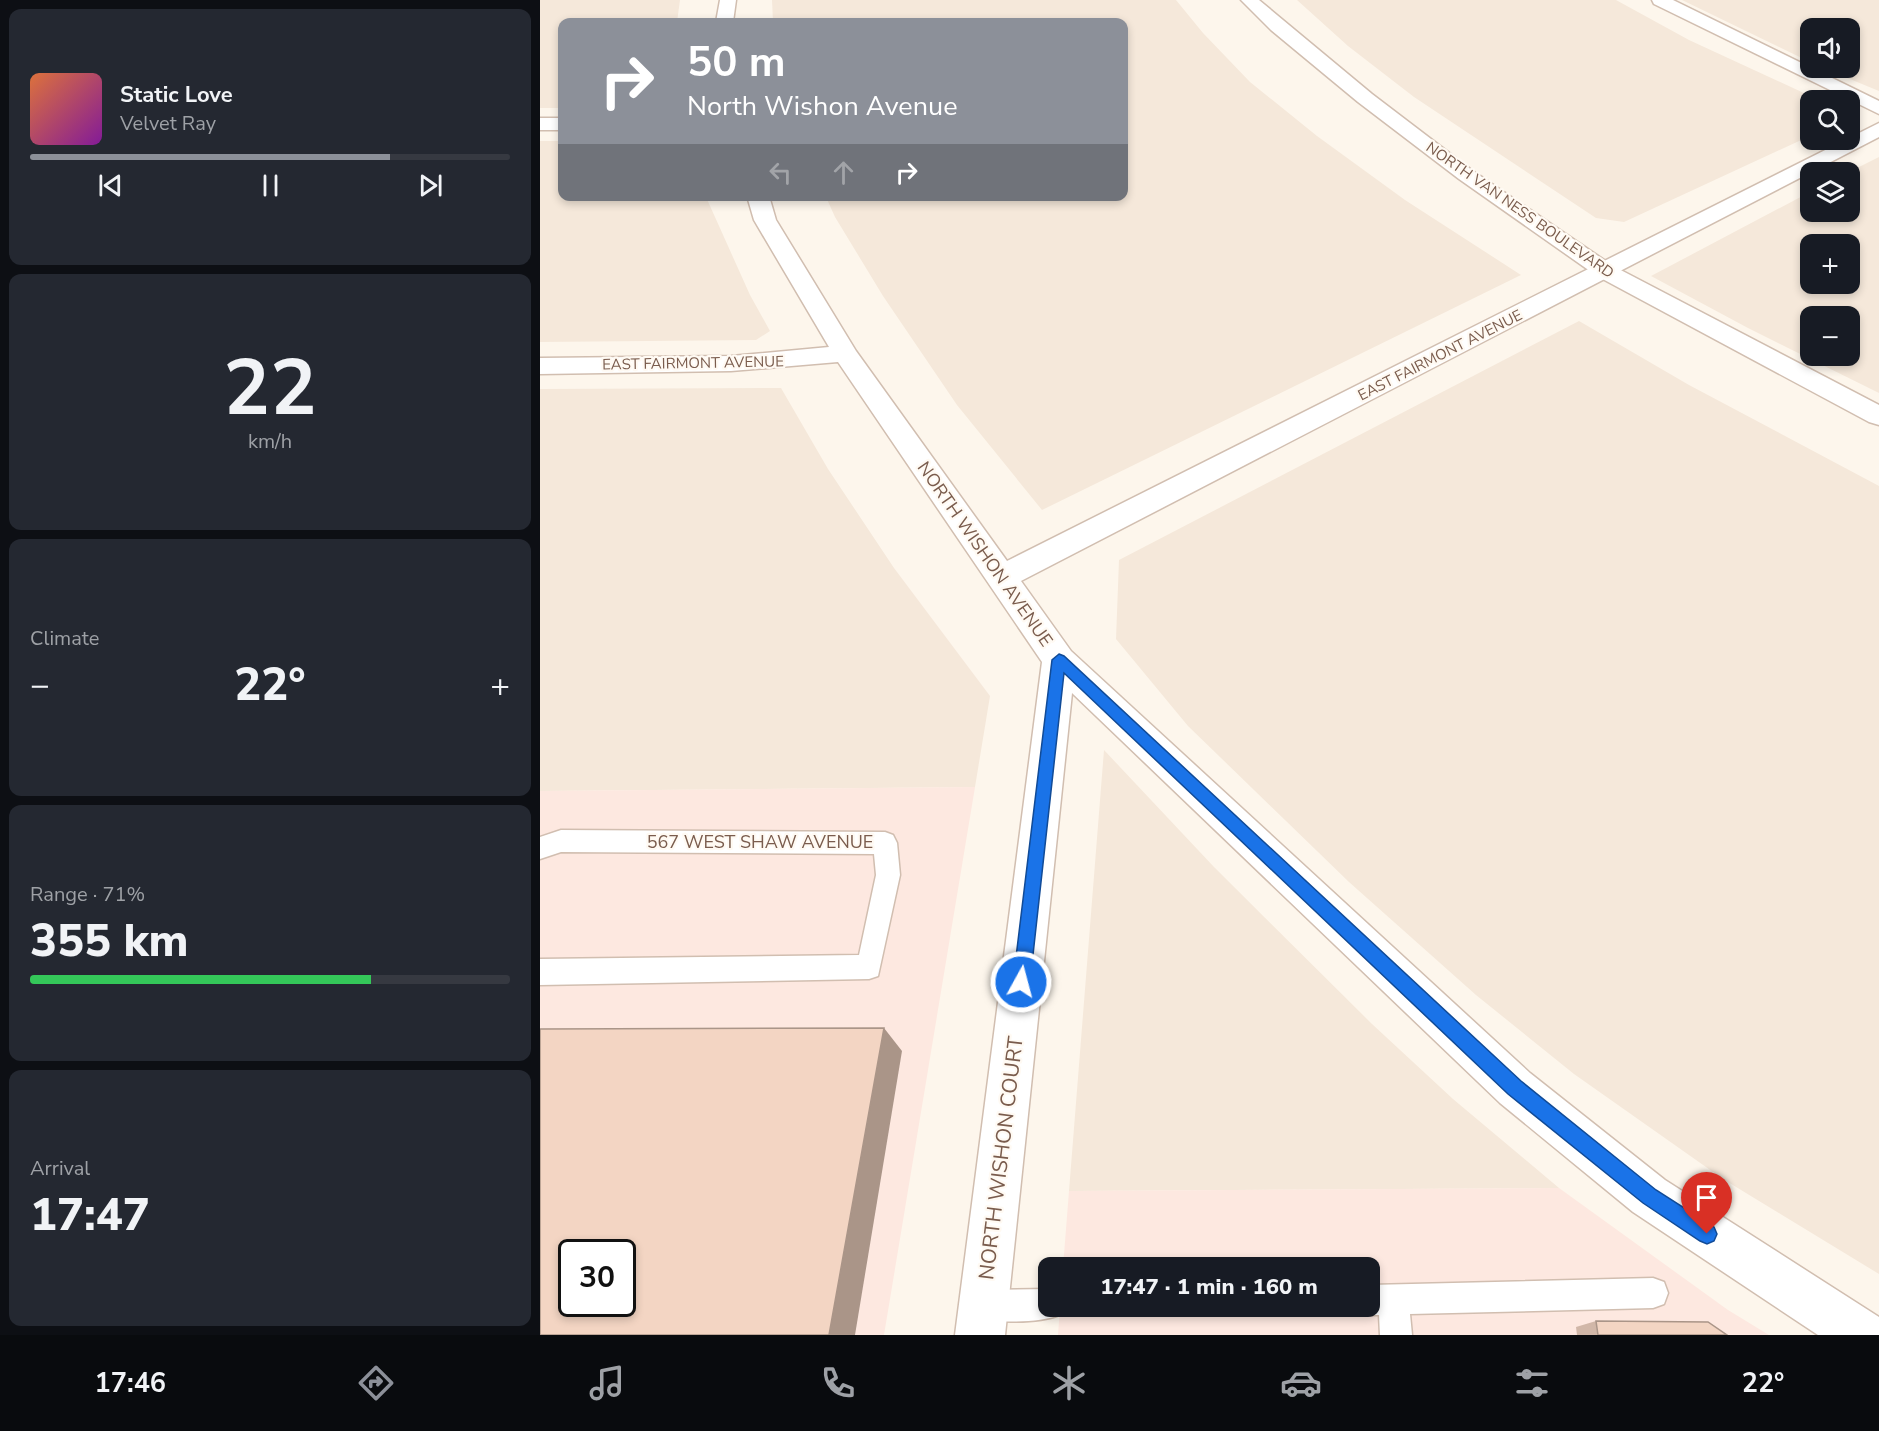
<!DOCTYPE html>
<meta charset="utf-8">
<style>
:root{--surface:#171b24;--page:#242831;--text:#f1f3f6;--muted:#9ea1a6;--line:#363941;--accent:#8c9099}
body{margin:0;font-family:"Nunito Sans",sans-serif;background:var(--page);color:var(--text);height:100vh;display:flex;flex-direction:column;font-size:22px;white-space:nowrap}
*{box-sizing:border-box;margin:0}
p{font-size:20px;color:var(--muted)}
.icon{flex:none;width:33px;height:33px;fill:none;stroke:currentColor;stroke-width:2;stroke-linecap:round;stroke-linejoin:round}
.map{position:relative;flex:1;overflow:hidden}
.sheet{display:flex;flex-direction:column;gap:9px;padding:9px;background:#0d0f14;width:540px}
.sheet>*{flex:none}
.hud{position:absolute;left:18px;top:18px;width:570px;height:183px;border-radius:12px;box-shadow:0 3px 9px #0003;background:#8c9099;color:#fff;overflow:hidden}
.tools{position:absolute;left:1260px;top:18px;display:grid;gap:12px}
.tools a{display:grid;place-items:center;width:60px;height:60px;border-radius:12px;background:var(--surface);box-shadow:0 3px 9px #0003;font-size:30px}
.speed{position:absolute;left:18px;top:1239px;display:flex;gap:12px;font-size:30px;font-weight:700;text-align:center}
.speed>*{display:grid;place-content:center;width:78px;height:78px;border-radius:50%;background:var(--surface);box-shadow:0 3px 9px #0003;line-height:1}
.speed .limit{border:3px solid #111;border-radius:9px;background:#fff;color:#111}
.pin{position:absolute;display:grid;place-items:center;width:51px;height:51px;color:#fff;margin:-62px -26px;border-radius:50% 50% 50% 0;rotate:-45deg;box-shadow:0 0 6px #0007}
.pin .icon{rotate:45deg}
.me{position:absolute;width:66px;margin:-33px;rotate:7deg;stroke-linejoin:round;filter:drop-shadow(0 0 4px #0008)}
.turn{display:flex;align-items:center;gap:21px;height:126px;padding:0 30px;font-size:27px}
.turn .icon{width:78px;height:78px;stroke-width:2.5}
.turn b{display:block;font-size:42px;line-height:51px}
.lanes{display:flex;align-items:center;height:57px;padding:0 30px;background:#0003;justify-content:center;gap:30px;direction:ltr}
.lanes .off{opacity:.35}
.big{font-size:45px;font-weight:800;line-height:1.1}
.sheet .card{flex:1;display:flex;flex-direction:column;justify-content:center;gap:9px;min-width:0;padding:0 21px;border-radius:12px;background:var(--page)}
.sheet .dial{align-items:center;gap:0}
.dial b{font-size:78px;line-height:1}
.song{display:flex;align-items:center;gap:18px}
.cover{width:72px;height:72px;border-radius:9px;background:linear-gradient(135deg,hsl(20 70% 55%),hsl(290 70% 35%))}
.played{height:6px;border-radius:3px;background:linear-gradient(90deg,var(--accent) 75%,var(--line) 75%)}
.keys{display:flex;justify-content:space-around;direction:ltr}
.heat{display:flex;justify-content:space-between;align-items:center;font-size:33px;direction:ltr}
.charge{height:9px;border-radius:4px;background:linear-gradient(90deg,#34c759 71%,var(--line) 0)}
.trip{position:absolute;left:498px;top:1257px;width:342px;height:60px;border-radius:12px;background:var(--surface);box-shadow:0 3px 9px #0003;font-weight:800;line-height:60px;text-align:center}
.dock{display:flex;height:96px;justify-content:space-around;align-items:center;background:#090b0e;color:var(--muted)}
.dock .icon{width:42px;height:42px}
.dock .current{color:var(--accent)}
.dock b{font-size:27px;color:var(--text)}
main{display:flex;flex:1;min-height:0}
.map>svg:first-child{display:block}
.residential{fill:#f5e8da;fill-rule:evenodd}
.commercial{fill:#fde8e0;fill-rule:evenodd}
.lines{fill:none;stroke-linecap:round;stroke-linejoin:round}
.service-casing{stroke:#d1beb0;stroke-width:3}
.minor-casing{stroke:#d1beb0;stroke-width:3}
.tertiary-casing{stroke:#d1beb0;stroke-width:3}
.service{fill:#fff;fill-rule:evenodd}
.minor{fill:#fff;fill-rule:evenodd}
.tertiary{fill:#fff;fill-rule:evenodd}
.wall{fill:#d1b7a8}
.shaded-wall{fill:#aa9588}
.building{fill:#f3d5c3;stroke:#aa9588;stroke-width:1.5;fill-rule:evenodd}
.route{fill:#1a73e8;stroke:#114b97;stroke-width:1.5}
.labels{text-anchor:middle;stroke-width:4.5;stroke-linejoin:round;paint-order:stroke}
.far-street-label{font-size:15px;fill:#7a5c4d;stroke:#fffaf3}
.street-label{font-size:18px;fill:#7a5c4d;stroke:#fffaf3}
.near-street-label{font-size:21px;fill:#7a5c4d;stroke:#fffaf3}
</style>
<main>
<section class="sheet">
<div class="card">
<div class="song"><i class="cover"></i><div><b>Static Love</b><p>Velvet Ray</p></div></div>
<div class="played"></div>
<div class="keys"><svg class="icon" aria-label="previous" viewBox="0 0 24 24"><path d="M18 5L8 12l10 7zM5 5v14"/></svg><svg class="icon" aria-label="pause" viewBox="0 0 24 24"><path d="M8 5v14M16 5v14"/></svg><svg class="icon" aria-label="next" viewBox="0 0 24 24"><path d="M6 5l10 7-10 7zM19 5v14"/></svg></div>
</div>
<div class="card dial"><b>22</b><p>km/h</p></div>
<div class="card"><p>Climate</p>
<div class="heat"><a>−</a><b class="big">22°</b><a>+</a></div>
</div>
<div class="card"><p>Range · 71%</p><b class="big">355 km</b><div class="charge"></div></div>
<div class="card"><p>Arrival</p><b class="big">17:47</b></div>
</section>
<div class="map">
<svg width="1339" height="1335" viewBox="0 0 1339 1335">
<rect width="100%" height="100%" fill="#fdf6ec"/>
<path class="residential" d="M0 0H140L137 22H22V108H0Z
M232 0H636L663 33 710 82 777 136 865 200 981 275 502 510 417 405 343 296 295 217 286 197 584 196V22H233Z
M757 0H1076L1149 40 1279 100H1270V136L1084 222 1056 218 874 97 808 46Z
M1142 0H1339V91L1283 68H1310V28H1270V62Z
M0 141H22V196L166 197 210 295 230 331 216 340 0 342Z
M1339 157V393L1208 328 1111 276 1270 192V212H1310L1309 172ZM1270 244H1310V284H1270ZM1270 316H1310V356H1270Z
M1039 321 1149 385 1339 486V1274L1183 1179 1034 1074 936 995 809 882 648 726 576 639 579 560Z
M241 388 288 469 354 568 450 696 435 787 0 791V389Z
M564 750 674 867 832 1024 913 1099 1019 1188 529 1191Z"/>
<path class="commercial" d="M435 787 344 1335H0V791ZM32 1252H82V1304H32Z
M1019 1188 1188 1310 1229 1335H518L520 1307 830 1306V1268L523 1267 529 1191Z"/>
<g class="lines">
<g class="service-casing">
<path id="service" d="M21 830 345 832 353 835 357 843 360 875 338 976 329 979 0 985V959L319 955 336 875 334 854 21 852 0 859V837Z
M1113 1278 1124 1282 1128 1293 1124 1304 1113 1308 870 1314 872 1335H840L839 1315H830L819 1311 817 1306H830V1285Z
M508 1289V1306H522L519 1315C500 1323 452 1324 433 1316L429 1305 433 1294 444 1290Z"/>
</g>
<g class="minor-casing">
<path id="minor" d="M180 0H196L193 22H176Z
M1112 0H1133L1339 101V114L1114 4Z
M0 118H22V130H0Z
M1339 123V137L481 581 531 651 990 1073 1125 1180 1339 1317V1335H1278L1093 1212 960 1103 532 693 465 1335H415L502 662 298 362 191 371 0 374V358L191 356 289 347 214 220 207 196H229L236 220 316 351 467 561Z"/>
</g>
<g class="tertiary-casing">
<path id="tertiary" d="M701 0H719L832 94 933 171 1073 266 1339 405V425L1329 422 1057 276 919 179 818 102 731 30Z"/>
</g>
<use href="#service" class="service"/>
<use href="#minor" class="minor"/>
<use href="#tertiary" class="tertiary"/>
</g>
<path class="wall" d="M1056 1321 1187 1335H1037L1036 1327Z"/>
<path class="shaded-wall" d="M344 1028 362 1051 315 1335H289Z"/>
<path class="building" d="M344 1028 289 1335H0V1029ZM32 1252H82V1304H32Z
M1056 1321 1168 1322 1187 1335H1058Z"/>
<path class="route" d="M519 654 524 656 981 1081 1116 1190 1174 1227 1177 1234 1174 1241 1167 1244 1160 1241 1103 1203 968 1094 524 673 490 982 487 988 481 990 475 988 473 982 512 660Z"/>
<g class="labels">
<g class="far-street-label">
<text transform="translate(980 210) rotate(35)" y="5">NORTH VAN NESS BOULEVARD</text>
<text transform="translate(900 355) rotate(-27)" y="5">EAST FAIRMONT AVENUE</text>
<text transform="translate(153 363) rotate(-1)" y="5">EAST FAIRMONT AVENUE</text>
</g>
<g class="street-label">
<text transform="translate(445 554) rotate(55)" y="6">NORTH WISHON AVENUE</text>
<text x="220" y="848">567 WEST SHAW AVENUE</text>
</g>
<g class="near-street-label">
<text transform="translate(461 1158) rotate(-83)" y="7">NORTH WISHON COURT</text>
</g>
</g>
</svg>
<div class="tools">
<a><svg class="icon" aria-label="sound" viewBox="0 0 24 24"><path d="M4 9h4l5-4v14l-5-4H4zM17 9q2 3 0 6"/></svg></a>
<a><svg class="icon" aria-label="search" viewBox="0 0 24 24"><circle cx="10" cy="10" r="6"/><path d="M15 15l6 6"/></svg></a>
<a><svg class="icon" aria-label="layers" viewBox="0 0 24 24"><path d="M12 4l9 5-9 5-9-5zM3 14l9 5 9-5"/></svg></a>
<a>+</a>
<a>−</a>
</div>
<div class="speed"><div class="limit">30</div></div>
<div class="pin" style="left:1167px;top:1234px;background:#d93025"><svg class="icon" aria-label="arrive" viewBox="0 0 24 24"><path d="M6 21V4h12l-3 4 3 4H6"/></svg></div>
<svg class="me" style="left:481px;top:982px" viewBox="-20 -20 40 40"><circle r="17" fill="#1a73e8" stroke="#fff" stroke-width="3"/><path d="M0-11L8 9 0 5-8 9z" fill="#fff"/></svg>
<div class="trip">17:47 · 1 min · 160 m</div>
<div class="hud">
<div class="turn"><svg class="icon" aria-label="right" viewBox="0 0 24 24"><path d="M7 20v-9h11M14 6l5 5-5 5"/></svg><div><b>50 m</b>North Wishon Avenue</div></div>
<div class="lanes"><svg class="icon off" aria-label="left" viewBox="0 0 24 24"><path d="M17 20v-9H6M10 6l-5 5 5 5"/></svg><svg class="icon off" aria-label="ahead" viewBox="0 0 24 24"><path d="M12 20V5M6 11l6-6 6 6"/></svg><svg class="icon" aria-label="right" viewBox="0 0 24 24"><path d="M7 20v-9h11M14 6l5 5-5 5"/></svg></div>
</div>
</div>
</main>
<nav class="dock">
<b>17:46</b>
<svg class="icon current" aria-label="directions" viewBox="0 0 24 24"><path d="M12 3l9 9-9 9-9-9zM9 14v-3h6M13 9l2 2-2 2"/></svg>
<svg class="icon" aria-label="music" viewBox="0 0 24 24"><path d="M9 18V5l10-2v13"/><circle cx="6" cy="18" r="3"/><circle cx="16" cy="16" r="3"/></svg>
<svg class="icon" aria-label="phone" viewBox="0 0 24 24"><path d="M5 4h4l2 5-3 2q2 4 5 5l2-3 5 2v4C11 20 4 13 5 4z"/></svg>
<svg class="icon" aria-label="climate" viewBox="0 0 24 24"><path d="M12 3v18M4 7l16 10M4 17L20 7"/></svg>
<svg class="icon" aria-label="car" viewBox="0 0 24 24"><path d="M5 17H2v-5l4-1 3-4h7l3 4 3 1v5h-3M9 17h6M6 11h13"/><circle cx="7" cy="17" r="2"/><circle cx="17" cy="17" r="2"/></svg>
<svg class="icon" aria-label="filters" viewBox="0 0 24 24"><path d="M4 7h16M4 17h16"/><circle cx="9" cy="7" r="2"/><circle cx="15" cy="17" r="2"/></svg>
<b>22°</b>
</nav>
